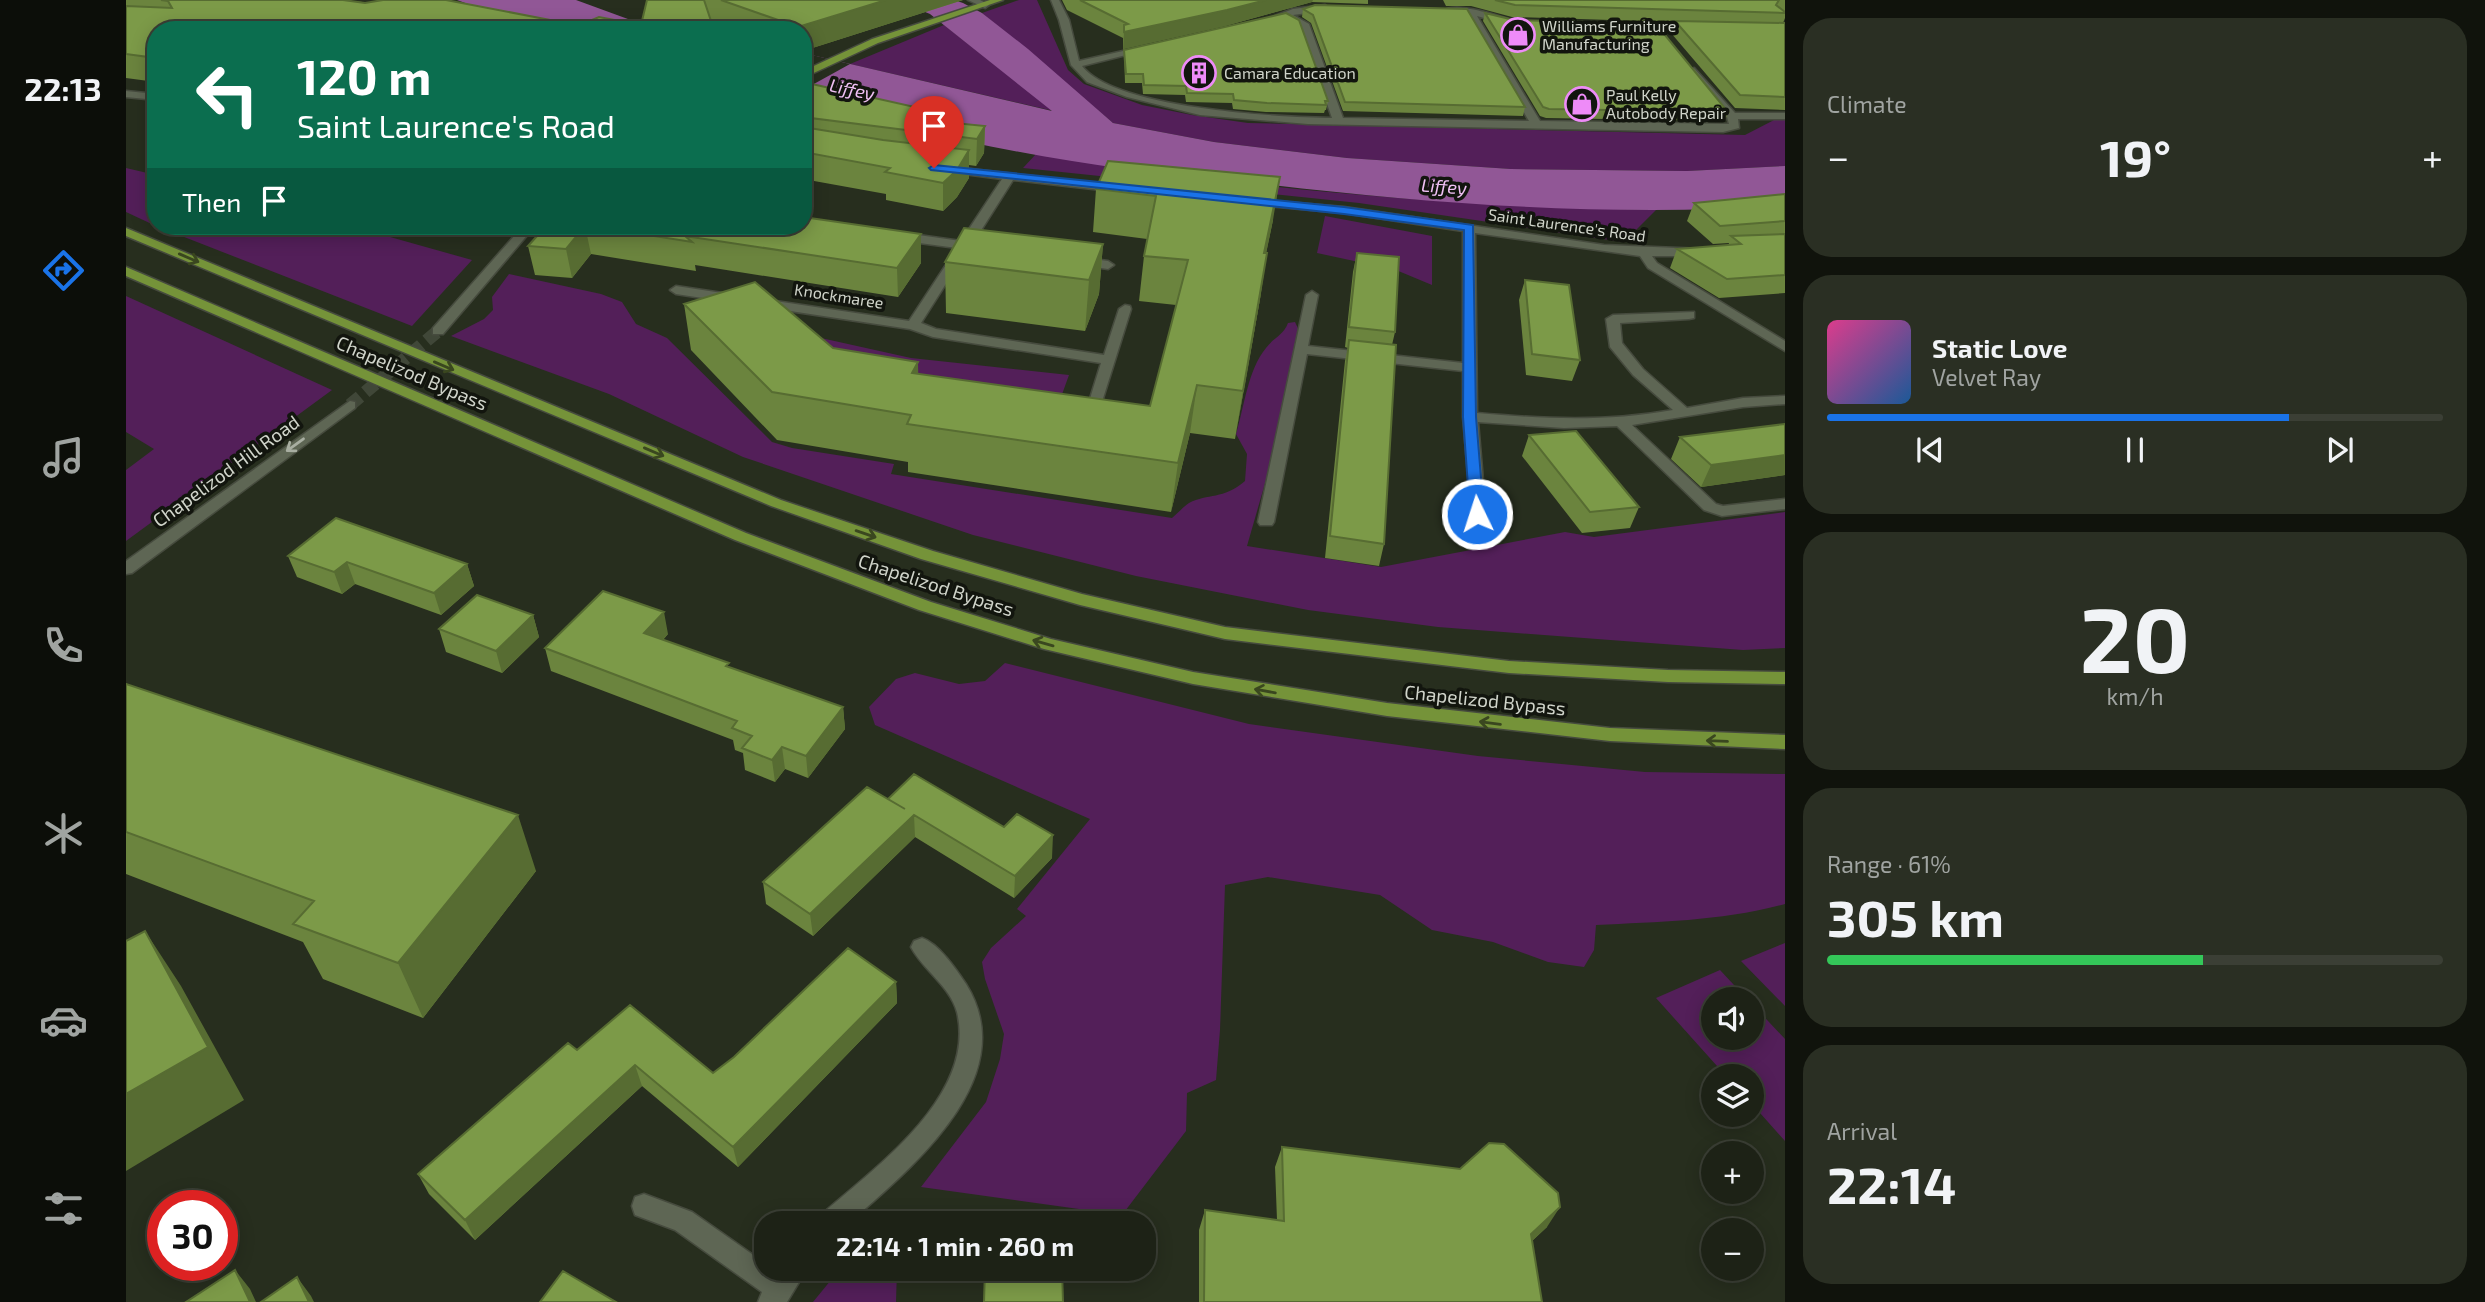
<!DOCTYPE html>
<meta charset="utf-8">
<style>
:root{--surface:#1d2216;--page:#2a2f23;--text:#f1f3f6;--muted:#a0a4a1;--line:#3b3f35;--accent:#1a73e8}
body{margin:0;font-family:"Exo 2",sans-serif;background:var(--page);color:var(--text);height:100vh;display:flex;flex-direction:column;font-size:26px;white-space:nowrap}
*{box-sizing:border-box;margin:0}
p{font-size:23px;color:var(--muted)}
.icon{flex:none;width:38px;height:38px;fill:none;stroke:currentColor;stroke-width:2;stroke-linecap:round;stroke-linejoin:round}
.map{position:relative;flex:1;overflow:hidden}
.panel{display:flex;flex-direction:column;gap:18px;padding:18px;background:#10130c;width:700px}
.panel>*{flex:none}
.top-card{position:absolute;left:21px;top:21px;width:665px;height:214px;border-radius:28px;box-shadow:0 4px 18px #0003,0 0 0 2px var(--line);background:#0b6e4f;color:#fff;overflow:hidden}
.fabs{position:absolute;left:1575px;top:987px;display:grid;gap:14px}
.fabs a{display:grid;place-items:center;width:63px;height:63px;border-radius:50%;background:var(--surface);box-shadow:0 4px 18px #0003,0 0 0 2px var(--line);font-size:35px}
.speed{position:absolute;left:21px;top:1190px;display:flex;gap:14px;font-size:35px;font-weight:700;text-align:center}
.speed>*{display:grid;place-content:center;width:91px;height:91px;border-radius:50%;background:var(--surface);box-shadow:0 4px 18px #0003,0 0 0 2px var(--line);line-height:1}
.speed .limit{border:10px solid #d22;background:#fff;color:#111}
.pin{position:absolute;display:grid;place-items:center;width:60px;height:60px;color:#fff;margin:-72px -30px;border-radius:50% 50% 50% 0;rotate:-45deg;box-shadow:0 0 7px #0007}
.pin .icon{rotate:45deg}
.me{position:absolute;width:77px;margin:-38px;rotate:356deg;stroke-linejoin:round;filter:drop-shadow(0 0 5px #0008)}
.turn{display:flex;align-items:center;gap:24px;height:147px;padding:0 35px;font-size:32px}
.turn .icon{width:91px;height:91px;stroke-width:2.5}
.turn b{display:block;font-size:49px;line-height:60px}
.then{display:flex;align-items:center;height:66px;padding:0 35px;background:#0003;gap:14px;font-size:26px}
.big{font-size:52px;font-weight:700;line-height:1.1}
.panel .tile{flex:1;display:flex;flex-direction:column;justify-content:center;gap:10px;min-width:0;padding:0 24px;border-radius:28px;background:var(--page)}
.panel .dial{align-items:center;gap:0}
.dial b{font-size:91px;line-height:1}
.song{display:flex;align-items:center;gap:21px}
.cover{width:84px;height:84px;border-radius:10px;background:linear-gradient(135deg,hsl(330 70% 55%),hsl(210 70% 35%))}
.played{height:7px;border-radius:4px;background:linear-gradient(90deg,var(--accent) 75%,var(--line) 75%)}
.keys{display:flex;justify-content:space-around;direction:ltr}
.heat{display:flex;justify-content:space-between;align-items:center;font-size:38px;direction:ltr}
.charge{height:10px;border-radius:5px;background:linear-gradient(90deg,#34c759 61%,var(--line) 0)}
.trip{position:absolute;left:628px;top:1211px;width:402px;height:70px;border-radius:28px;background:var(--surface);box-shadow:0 4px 18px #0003,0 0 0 2px var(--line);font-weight:700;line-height:70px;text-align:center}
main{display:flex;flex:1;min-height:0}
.tabs{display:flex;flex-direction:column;width:126px;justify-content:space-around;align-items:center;background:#0c0e09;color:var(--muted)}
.tabs .icon{width:49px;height:49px}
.tabs .active{color:var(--accent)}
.tabs b{font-size:32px;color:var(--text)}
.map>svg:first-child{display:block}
.green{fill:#531f59}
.water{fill:#915796}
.pier{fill:#272e1e}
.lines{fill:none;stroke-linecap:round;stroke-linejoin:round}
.minor-tunnel{stroke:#404738;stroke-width:13;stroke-dasharray:13 7;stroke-linecap:butt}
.minor-casing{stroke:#464b3e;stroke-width:3}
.major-casing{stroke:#464b3e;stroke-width:3}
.minor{fill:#5e6654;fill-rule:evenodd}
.major{fill:#759339;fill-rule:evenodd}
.wall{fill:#6b843e}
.shaded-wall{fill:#576c32}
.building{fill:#7c9a48;stroke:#576c32;stroke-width:2}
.oneway{stroke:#3a471f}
.oneway2{stroke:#a8aea1}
.route{fill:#1a73e8;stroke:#114b97;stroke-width:2}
.labels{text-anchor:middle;stroke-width:7;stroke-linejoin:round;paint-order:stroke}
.far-poi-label{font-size:16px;fill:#d0d4ca;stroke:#12150e;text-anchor:start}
.far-street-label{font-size:16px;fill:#d0d4ca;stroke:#12150e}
.far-water-label{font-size:18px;font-style:italic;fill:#f1c1f5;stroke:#12150e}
.street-label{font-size:19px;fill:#d0d4ca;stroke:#12150e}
</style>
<main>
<nav class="tabs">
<b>22:13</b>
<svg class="icon active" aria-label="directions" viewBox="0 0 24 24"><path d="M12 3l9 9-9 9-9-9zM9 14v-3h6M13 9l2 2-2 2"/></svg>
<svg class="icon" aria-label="music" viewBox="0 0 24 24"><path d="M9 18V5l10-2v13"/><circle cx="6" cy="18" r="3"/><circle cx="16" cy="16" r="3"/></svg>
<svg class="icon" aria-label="phone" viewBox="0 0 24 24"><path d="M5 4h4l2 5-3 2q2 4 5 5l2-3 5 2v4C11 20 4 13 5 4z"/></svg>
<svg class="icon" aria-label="climate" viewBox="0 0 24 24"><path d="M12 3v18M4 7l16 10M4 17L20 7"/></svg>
<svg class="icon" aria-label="car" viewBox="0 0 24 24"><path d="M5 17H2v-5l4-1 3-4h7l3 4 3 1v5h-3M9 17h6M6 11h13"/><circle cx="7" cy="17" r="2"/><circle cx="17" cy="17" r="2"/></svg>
<svg class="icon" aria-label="filters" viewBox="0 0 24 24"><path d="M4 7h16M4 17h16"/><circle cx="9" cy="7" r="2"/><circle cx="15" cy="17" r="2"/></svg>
</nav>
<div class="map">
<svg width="1659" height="1302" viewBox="0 0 1659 1302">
<rect width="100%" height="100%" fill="#272e1e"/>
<path class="green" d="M893 0H911L942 70 958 84 1016 105 1066 115 1122 123 1619 135 1650 119H1659V166L1561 171 1385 169 1221 158 1088 142 987 123 856 13Z
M818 25 928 111 724 64Z
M910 154C1115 189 1323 206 1530 210L1498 242 1233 203 897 168Z
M0 168 30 175V226L0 212Z
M1199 216 1306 236V285L1270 270 1191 253Z
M30 226H225L346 260 286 326Z
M383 274 475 294 496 302 510 324 541 338 646 442 666 448 768 464 765 474 1046 518C1051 514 1057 507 1063 503 1082 493 1097 500 1119 481L1121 454 1110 434C1118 408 1122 369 1140 348 1148 337 1157 336 1162 323L1169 322 1175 335 1148 452 1121 546 1255 567 1439 532 1468 537 1659 512V648L1617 650 1312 627 1182 610 1010 576 847 535 617 457 483 394 325 336 358 319 367 310 366 297Z
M0 296 206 390 0 541V470L28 449 0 432Z
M650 328 785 358 943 375 930 411 819 416Z
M879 663 1123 724 1352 756 1519 772 1659 774V904C1597 921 1533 922 1470 925L1468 950 1458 967 1422 962 1367 942 1306 930 1254 895 1142 877 1099 885 1094 1030 1090 1080 1061 1093 1060 1131 996 1215 795 1187 860 1102 874 1059 878 1034 859 979 856 962 865 948 900 916 891 909 964 819 749 725 743 707 770 679 789 673 833 684 859 681Z
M1659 943V1006L1615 961Z
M1594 970 1621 999H1587V1038H1626V1004L1659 1039V1141L1626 1104V1076H1600L1530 998Z
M714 1269H771L770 1302H687Z"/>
<path class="water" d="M331 0H450L532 30H413Z
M770 0H828L837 3 856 13 902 49 987 123 1088 142 1221 158 1385 169 1561 171 1659 166V206C1483 217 1305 204 1130 183 1086 178 1042 175 999 169 890 154 782 131 677 101V53L926 111 804 14Z"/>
<path class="pier" d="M686 55 724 64 677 90V60Z"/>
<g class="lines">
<path class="minor-tunnel" d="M224 405 312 331"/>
<g class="minor-casing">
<path id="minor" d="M842 0H854L863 5 859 8Z
M925 0H933L943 20 953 61 1019 46 1024 49 956 66C989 109 1153 117 1206 118L1174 26 1159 18 1141 24 1136 21 1167 9 1199 5 1203 8 1202 10 1167 15 1183 24 1217 118 1403 121 1341 15 1318 13 1316 11C1331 2 1366 14 1382 19L1384 21 1379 24 1351 16 1414 121 1603 124 1601 117 1563 71 1568 68 1609 113H1659V119H1612L1613 128 1597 132 1182 124 1074 115 1001 97 961 82 945 65 933 20Z
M1512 25 1568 26 1573 29 1568 32 1509 30V26Z
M0 91 30 94V100L0 97Z
M819 166 993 186 999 189 993 192 887 180 847 243 857 247 851 251 842 249 795 323 810 329 978 355 993 309 999 305 1004 306 1005 309 974 408 969 409 962 405 975 363 807 337 784 329 550 294 544 290 550 286 783 321 831 248 771 240 765 236 771 232 835 241 876 179 815 171 813 169Z
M1125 199 1218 207 1478 245 1577 249V255L1573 256H1526L1531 263 1659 341V351L1522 268 1514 256 1349 233 1351 413C1417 419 1481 422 1547 410L1507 375 1484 347 1480 319 1487 315 1568 312V318L1563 319 1494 323 1496 343 1517 369 1561 408 1617 398 1659 396V404L1617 407 1506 425 1590 504 1597 506 1659 499V509L1596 516 1578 510 1491 426 1438 428 1352 422 1361 528 1359 531H1347L1337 417V371L1181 354 1148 522 1146 525H1134L1132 522 1180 295 1186 291 1192 295 1182 346 1337 363V231L1218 213 1121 204 1119 202Z
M397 226H409L317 334H307V328Z
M951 257 982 261 988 265 982 269 947 264 945 261Z
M224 401 229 402V408L6 573 0 574V561Z
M796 938C813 944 830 969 840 984 898 1077 785 1168 723 1223H693L696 1214C751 1166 851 1095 831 1012 824 986 797 970 785 947L788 941Z
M518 1194 566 1212 640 1264V1269L651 1271 653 1269H681L661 1302H632L636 1292 549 1230 509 1215 506 1206 509 1197Z"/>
</g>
<g class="major-casing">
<path id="major" d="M864 0H877L752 43 677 78V71L746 39Z
M0 228 655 500 807 551 956 594 1099 627 1383 661 1542 670 1659 672V684L1542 682 1383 673 1099 639 954 605 795 559 645 506 0 236Z
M0 267 620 533 805 602 925 639 1067 672 1261 703 1484 728 1659 735V749L1484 741 1261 716 1067 684 918 649 793 610 609 540 0 276Z"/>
</g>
<use href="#minor" class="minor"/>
<use href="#major" class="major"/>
</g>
<path class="wall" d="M0 0H217L440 23 441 30H30V82L0 78Z
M521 0H837L677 51V30H613L585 20 515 25Z
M936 0H1242V4L1186 2 1099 26 997 49V38L941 10Z
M1317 0H1659V18L1657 23H1659V110L1609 108 1545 33 1548 22 1386 17 1345 6H1320Z
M1177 9 1399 107 1397 116 1217 111 1185 23 1176 17Z
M1359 13 1602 112 1599 121 1420 118 1414 116 1357 21Z
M998 50 1202 101 1200 110H1199L1198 113 1140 112 1107 109 1106 103 1060 102 1059 95 1017 94 1016 83H999Z
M677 82 820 114 821 116 833 123 859 126 858 153 850 166 843 165V178L831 197 817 211 760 200V194L677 179Z
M982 161 1147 220 1140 253 1134 299 1109 439 1064 433 1045 512 782 472V462L651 440 565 350 558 304 707 348 792 362V374L1024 406 1050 305 1013 301 1018 256 1021 239 967 232 970 189Z
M1659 194V293L1593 298 1544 268 1551 249 1602 246 1603 243 1587 244 1561 221 1568 203Z
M289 226H342L326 236Z
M420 226H677L795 263 772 297 569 265 570 271 465 254 446 278 409 275 402 246Z
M977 244 973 294 959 331 820 313 819 262Z
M1231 253 1269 332 1266 345 1258 544 1253 566 1199 558 1219 361 1222 348 1219 347 1227 272Z
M1399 280 1454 360 1446 381 1400 375 1393 300Z
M1659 424V475L1575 487 1545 459 1554 437Z
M1403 435 1513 507 1504 528 1456 533 1396 456Z
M162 556 341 564 348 586 315 615 229 584 216 594 171 577Z
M407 615 413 637 376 673 320 652 313 629Z
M542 634 537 640 603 667 717 707 719 729 682 778 659 769 649 782 619 770 617 753 609 750 607 740 425 671 419 648Z
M0 684 410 871 297 1018 197 979 177 942 0 874Z
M762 799 926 858 888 898 789 837 687 936 640 904 637 882Z
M770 982 771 1003 612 1167 516 1086 349 1240 303 1194 292 1174 451 1050 587 1073Z
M1156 1147 1421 1227 1406 1241 1416 1302H1073V1230L1079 1210 1151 1220 1149 1167Z"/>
<path class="shaded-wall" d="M760 0H837L677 51V30H673L672 27Z
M1140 0H1187L1186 2 1099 26 997 49 998 32Z
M859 126 858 153 850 166 851 139Z
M843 150V178L831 197 817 211V183Z
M1154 177 1147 220 1131 298 1138 253Z
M323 226H342L326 236Z
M459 226 465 254 446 278 440 249Z
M795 234V263L772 297 771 268Z
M977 244 973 294 959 331 963 280Z
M1141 253 1134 299 1109 439 1117 391Z
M792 362 793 410 786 373Z
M1071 385 1064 433 1045 512 1052 463Z
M1659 455V475L1575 487 1585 465Z
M221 562 229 584 216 594 208 572Z
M341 564 348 586 315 615 308 593Z
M538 612 542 634 522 655 518 633Z
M407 615 413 637 376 673 370 651Z
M717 707 719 729 682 778 680 756Z
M656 747 659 769 649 782 646 760Z
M392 815 410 871 297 1018 272 963Z
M788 815 789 837 687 936 684 914Z
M927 835 926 858 888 898 889 876Z
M19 931 55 986 118 1100 0 1171V1094Z
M770 982 771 1003 612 1167 607 1147Z
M509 1065 516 1086 349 1240 339 1220Z
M1434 1207 1421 1227 1393 1253 1405 1234Z
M109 1270 124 1289 130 1302H124Z
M171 1277 185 1296 188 1302H183Z"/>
<path class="building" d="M35 0H217L239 3 257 0H320L440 23V30H30V58L0 54V6L46 8 42 1Z
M521 0H578L588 30H442L473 17 515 25Z
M595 0H760L672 27Z
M954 0H1140L1101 10 998 32V25L1002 24Z
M1369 0H1653L1650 5 1659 12V13L1389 5Z
M1189 5 1341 9 1399 107 1219 102 1187 15 1177 9Z
M1160 13 1173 20 1202 101H1199L1200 105 1141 103 1108 100 1107 94 1061 93 1060 86 1018 85 1017 74H1000L998 50Z
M1359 13 1388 20 1530 24 1602 112 1423 109 1417 107Z
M1549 21 1659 23V97L1614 95Z
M677 82 820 114 819 115 833 118 828 123 859 126 851 139 677 117Z
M677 127 757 140 843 150 831 170 817 183 759 172 764 168 677 152Z
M982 161 1154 177 1138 253H1141L1117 391 1071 385 1052 463 781 424 785 415 646 392 558 304 629 282 707 348 792 362 786 373 1024 406 1062 260 1018 256 1030 196 970 189Z
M1659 194V221L1594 226 1568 203Z
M677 217 795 234 771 268 559 236 566 242 465 226H677Z
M420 226H459L440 249 402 246Z
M838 228 977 244 963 280 819 262Z
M1659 234V275L1601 279 1551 249 1615 244 1605 236Z
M1231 253 1273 257 1269 332 1223 327Z
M1399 280 1443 285 1454 360 1406 354Z
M1223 340 1270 345 1258 544 1204 536Z
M1659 424V455L1585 465 1554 437Z
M1450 431 1513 507 1464 512 1403 435Z
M210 518 341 564 308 593 221 562 208 572 162 556Z
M477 591 538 612 518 633 603 663 600 666 717 707 680 756 656 747 646 760 616 748 626 736 606 728 611 721 419 648Z
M351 595 407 615 370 651 313 629Z
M0 684 392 815 272 963 167 924 188 901 0 832Z
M788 774 878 827 891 814 927 835 889 876 788 815 684 914 637 882 741 787 779 809 762 799Z
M19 931 82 1047 0 1094V941Z
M722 948 770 982 607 1147 509 1065 339 1220 292 1174 442 1043 451 1050 504 1005 587 1073 608 1057Z
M1363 1143 1378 1144 1432 1193 1434 1207 1405 1234 1416 1302H1078L1079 1210 1158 1221 1156 1147 1334 1169Z
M860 1212 936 1215V1223H860Z
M859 1269H936L937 1302H858Z
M109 1270 124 1302H60Z
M437 1271 490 1302H414Z
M171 1277 183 1302H135Z"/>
<defs><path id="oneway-shaft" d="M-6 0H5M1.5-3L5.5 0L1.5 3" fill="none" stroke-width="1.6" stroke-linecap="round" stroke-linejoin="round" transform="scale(1.75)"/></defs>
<g class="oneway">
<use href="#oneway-shaft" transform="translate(63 258) rotate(23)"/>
<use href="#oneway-shaft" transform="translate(318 366) rotate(23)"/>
<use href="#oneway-shaft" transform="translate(528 452) rotate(23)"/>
<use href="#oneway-shaft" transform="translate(740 534) rotate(19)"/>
<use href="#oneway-shaft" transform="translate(917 643) rotate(-164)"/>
<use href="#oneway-shaft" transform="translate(1139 691) rotate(-170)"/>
<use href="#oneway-shaft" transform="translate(1364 723) rotate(-173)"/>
<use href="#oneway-shaft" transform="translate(1591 741) rotate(-178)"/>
</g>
<use class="oneway2" href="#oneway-shaft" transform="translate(169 445) rotate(144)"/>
<path class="route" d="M808 165 1218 207 1347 225 1350 417 1358 514 1351 519 1344 514 1337 417 1338 230 1218 214 805 170 803 168Z"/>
<defs>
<g id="shop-ring" transform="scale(1.75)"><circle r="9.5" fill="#12150e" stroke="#ee8bf8" stroke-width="1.5"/><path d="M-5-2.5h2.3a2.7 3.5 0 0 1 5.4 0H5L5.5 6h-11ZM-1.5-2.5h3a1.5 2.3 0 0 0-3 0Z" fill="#ee8bf8"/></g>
<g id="building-ring" transform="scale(1.75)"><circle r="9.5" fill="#12150e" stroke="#ee8bf8" stroke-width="1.5"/><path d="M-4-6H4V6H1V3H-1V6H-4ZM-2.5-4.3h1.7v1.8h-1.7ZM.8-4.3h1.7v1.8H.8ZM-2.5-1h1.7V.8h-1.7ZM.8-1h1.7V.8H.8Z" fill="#ee8bf8"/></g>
</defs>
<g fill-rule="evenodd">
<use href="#shop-ring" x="1392" y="35"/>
<use href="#building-ring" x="1073" y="73"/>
<use href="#shop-ring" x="1456" y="104"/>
</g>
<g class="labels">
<g class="far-poi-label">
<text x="1416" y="32">Williams Furniture<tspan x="1416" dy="18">Manufacturing</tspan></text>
<text x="1098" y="79">Camara Education</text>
<text x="1480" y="101">Paul Kelly<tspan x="1480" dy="18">Autobody Repair</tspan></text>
</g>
<g class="far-street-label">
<text transform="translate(1441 225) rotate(8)" y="6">Saint Laurence's Road</text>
<text transform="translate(713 296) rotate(9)" y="6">Knockmaree</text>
</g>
<g class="far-water-label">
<text transform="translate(726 90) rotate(12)" y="6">Liffey</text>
<text transform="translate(1318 187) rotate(4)" y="6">Liffey</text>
</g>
<g class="street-label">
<text transform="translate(286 373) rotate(23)" y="7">Chapelizod Bypass</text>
<text transform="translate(100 471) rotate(-36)" y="7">Chapelizod Hill Road</text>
<text transform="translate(810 585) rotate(18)" y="7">Chapelizod Bypass</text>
<text transform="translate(1359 700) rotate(6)" y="7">Chapelizod Bypass</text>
</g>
</g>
</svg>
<div class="fabs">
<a><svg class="icon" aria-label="sound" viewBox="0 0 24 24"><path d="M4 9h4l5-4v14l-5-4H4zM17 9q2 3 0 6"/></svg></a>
<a><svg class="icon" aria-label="layers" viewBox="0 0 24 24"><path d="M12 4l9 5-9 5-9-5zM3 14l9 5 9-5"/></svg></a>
<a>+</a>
<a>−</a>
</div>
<div class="speed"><div class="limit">30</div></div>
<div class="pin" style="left:808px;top:168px;background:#d93025"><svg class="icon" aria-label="arrive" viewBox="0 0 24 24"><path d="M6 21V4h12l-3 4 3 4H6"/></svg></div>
<svg class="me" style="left:1351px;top:514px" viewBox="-20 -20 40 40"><circle r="17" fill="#1a73e8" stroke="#fff" stroke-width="3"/><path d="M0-11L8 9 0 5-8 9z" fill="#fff"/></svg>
<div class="trip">22:14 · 1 min · 260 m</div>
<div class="top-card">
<div class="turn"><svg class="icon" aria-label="left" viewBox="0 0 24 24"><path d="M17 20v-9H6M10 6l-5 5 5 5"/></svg><div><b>120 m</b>Saint Laurence's Road</div></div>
<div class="then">Then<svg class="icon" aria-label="arrive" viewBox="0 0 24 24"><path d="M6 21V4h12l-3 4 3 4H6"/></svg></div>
</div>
</div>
<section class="panel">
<div class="tile"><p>Climate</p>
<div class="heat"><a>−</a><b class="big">19°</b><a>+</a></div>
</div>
<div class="tile">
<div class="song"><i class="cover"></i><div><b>Static Love</b><p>Velvet Ray</p></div></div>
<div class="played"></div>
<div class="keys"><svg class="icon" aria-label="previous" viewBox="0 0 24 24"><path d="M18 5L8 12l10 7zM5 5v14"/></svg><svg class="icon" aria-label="pause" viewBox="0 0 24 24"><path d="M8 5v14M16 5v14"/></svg><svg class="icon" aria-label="next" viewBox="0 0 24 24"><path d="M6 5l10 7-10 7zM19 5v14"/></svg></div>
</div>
<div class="tile dial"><b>20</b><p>km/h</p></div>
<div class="tile"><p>Range · 61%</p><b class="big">305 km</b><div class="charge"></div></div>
<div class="tile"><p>Arrival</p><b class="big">22:14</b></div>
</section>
</main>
